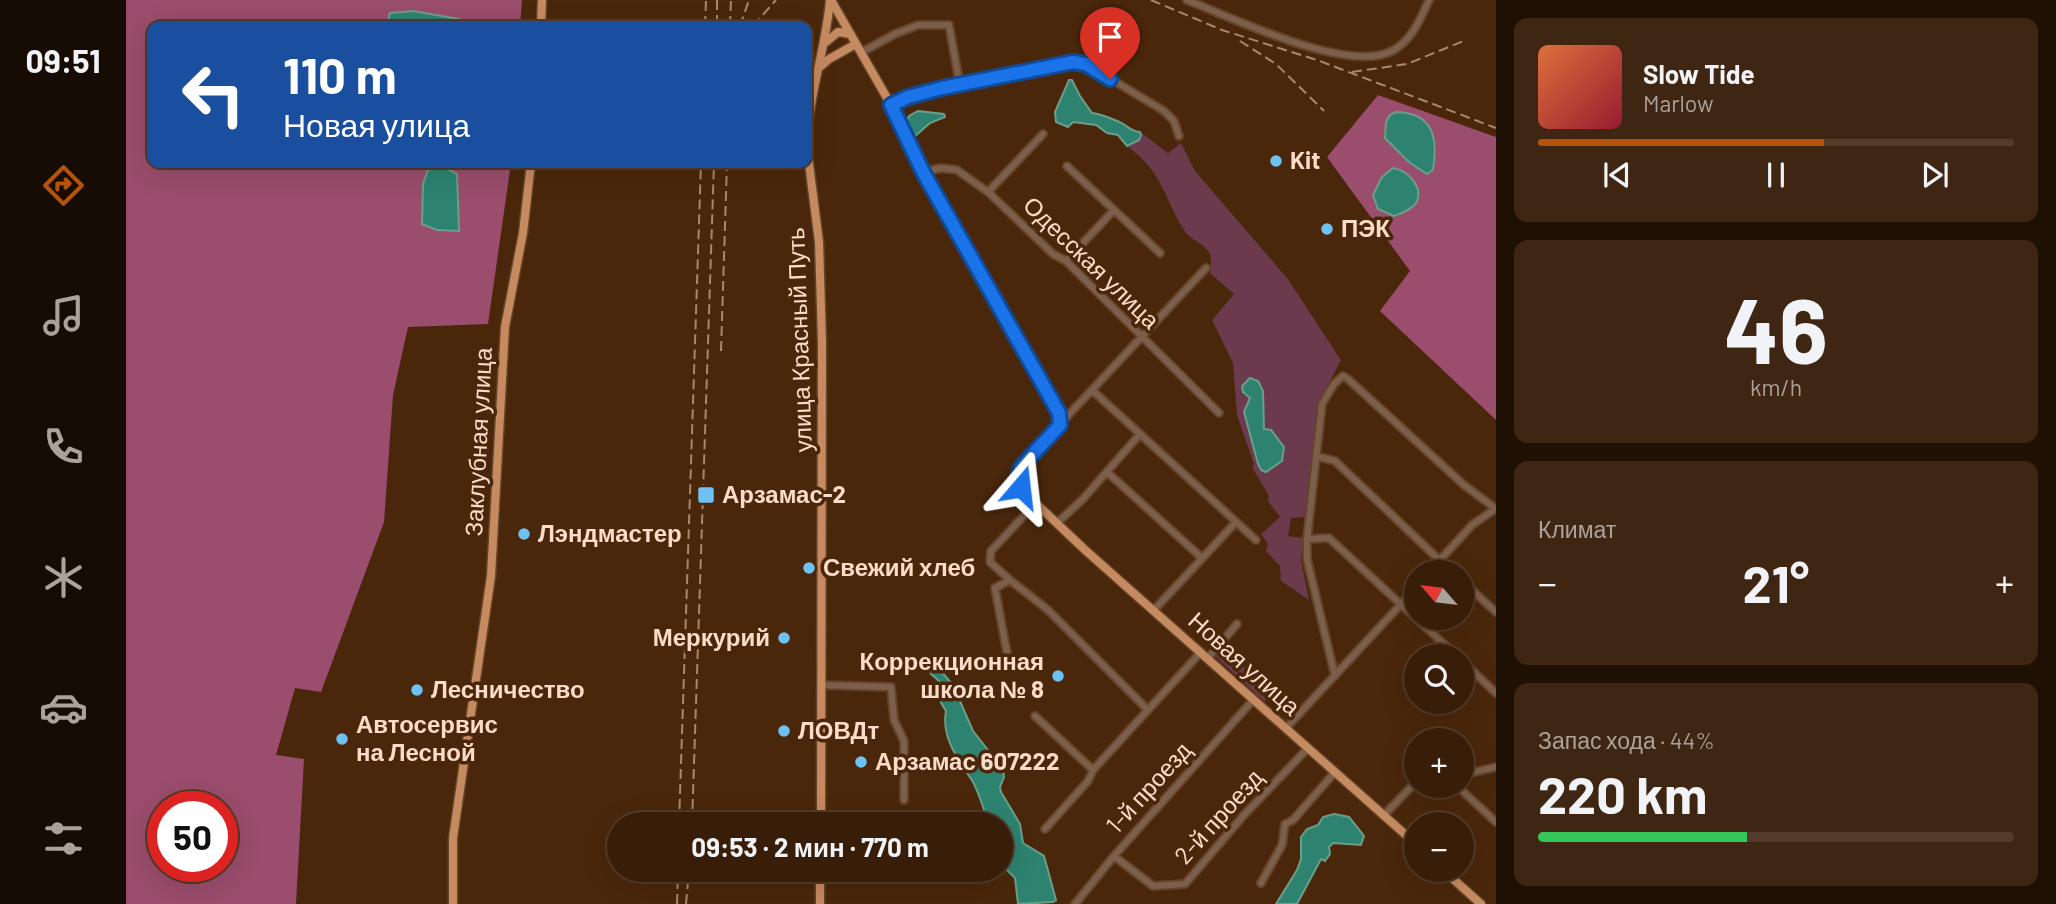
<!DOCTYPE html>
<html lang="ru">
<meta charset="utf-8">
<style>
:root{--surface:#381d08;--page:#3f2612;--text:#f1f3f6;--muted:#aba29c;--line:#523b29;--accent:#b45309}
body{margin:0;font-family:Barlow,sans-serif;background:var(--page);color:var(--text);height:100vh;display:flex;flex-direction:column;font-size:26px;white-space:nowrap}
*{box-sizing:border-box;margin:0}
p{font-size:23px;color:var(--muted)}
.icon{flex:none;width:38px;height:38px;fill:none;stroke:currentColor;stroke-width:2;stroke-linecap:round;stroke-linejoin:round}
.map{position:relative;flex:1;overflow:hidden}
.sheet{display:flex;flex-direction:column;gap:18px;padding:18px;background:#1f1004;width:560px}
.sheet>*{flex:none}
.hud{position:absolute;left:21px;top:21px;width:665px;height:147px;border-radius:14px;box-shadow:0 7px 28px #0002,0 0 0 2px var(--line);background:#1a4fa0;color:#fff;overflow:hidden}
.needle{width:46px;rotate:298deg}
.tools{position:absolute;left:1278px;top:560px;display:grid;gap:14px}
.tools a{display:grid;place-items:center;width:70px;height:70px;border-radius:50%;background:var(--surface);box-shadow:0 7px 28px #0002,0 0 0 2px var(--line);font-size:35px}
.speed{position:absolute;left:21px;top:791px;display:flex;gap:14px;font-size:35px;font-weight:700;text-align:center}
.speed>*{display:grid;place-content:center;width:91px;height:91px;border-radius:50%;background:var(--surface);box-shadow:0 7px 28px #0002,0 0 0 2px var(--line);line-height:1}
.speed .limit{border:10px solid #d22;background:#fff;color:#111}
.pin{position:absolute;display:grid;place-items:center;width:60px;height:60px;color:#fff;margin:-72px -30px;border-radius:50% 50% 50% 0;rotate:-45deg;box-shadow:0 0 7px #0007}
.pin .icon{rotate:45deg}
.me{position:absolute;width:77px;margin:-38px;rotate:17deg;stroke-linejoin:round;filter:drop-shadow(0 0 5px #0008)}
.turn{display:flex;align-items:center;gap:24px;height:147px;padding:0 21px;font-size:32px}
.turn .icon{width:91px;height:91px;stroke-width:2.5}
.turn b{display:block;font-size:49px;line-height:60px}
.big{font-size:52px;font-weight:700;line-height:1.1}
.sheet .widget{flex:1;display:flex;flex-direction:column;justify-content:center;gap:10px;min-width:0;padding:0 24px;border-radius:14px;background:var(--page)}
.sheet .dial{align-items:center;gap:0}
.dial b{font-size:91px;line-height:1}
.song{display:flex;align-items:center;gap:21px}
.cover{width:84px;height:84px;border-radius:10px;background:linear-gradient(135deg,hsl(20 70% 55%),hsl(350 70% 35%))}
.played{height:7px;border-radius:4px;background:linear-gradient(90deg,var(--accent) 60%,var(--line) 60%)}
.keys{display:flex;justify-content:space-around;direction:ltr}
.heat{display:flex;justify-content:space-between;align-items:center;font-size:38px;direction:ltr}
.charge{height:10px;border-radius:5px;background:linear-gradient(90deg,#34c759 44%,var(--line) 0)}
.trip{position:absolute;left:481px;top:812px;width:406px;height:70px;border-radius:35px;background:var(--surface);box-shadow:0 7px 28px #0002,0 0 0 2px var(--line);font-weight:700;line-height:70px;text-align:center}
main{display:flex;flex:1;min-height:0}
.dock{display:flex;flex-direction:column;width:126px;justify-content:space-around;align-items:center;background:#160c03;color:var(--muted)}
.dock .icon{width:49px;height:49px}
.dock .current{color:var(--accent)}
.dock b{font-size:32px;color:var(--text)}
.map>svg:first-child{display:block}
.green{fill:#6b3a4d}
.forest{fill:#9a4d6c;fill-rule:evenodd}
.water{fill:#2d8370;stroke:#6b9e8a;stroke-width:2}
.lines{fill:none;stroke-linecap:round;stroke-linejoin:round}
.minor-casing{stroke:#664429;stroke-width:10}
.major-casing{stroke:#664429;stroke-width:11}
.minor{stroke:#7c5f4b;stroke-width:6}
.major{stroke:#c68a60;stroke-width:8}
.rail{stroke:#a8876f;stroke-width:2;stroke-dasharray:10 5;stroke-linecap:butt}
.route-casing{stroke:#114b97;stroke-width:18}
.route{stroke:#1a73e8;stroke-width:12}
.poi-dot{fill:#6dc2f3;stroke:#4a270b;stroke-width:2.5}
.labels{text-anchor:middle;stroke-width:7;stroke-linejoin:round;paint-order:stroke}
.poi-label{font-size:24px;font-weight:bold;fill:#fbdcc8;stroke:#4a270b;text-anchor:start}
.street-label{font-size:24px;fill:#fbdcc8;stroke:#4a270b}
</style>
<main>
<nav class="dock">
<b>09:51</b>
<svg class="icon current" aria-label="directions" viewBox="0 0 24 24"><path d="M12 3l9 9-9 9-9-9zM9 14v-3h6M13 9l2 2-2 2"/></svg>
<svg class="icon" aria-label="music" viewBox="0 0 24 24"><path d="M9 18V5l10-2v13"/><circle cx="6" cy="18" r="3"/><circle cx="16" cy="16" r="3"/></svg>
<svg class="icon" aria-label="phone" viewBox="0 0 24 24"><path d="M5 4h4l2 5-3 2q2 4 5 5l2-3 5 2v4C11 20 4 13 5 4z"/></svg>
<svg class="icon" aria-label="climate" viewBox="0 0 24 24"><path d="M12 3v18M4 7l16 10M4 17L20 7"/></svg>
<svg class="icon" aria-label="car" viewBox="0 0 24 24"><path d="M5 17H2v-5l4-1 3-4h7l3 4 3 1v5h-3M9 17h6M6 11h13"/><circle cx="7" cy="17" r="2"/><circle cx="17" cy="17" r="2"/></svg>
<svg class="icon" aria-label="filters" viewBox="0 0 24 24"><path d="M4 7h16M4 17h16"/><circle cx="9" cy="7" r="2"/><circle cx="15" cy="17" r="2"/></svg>
</nav>
<div class="map">
<svg width="1370" height="904" viewBox="0 0 1370 904">
<rect width="100%" height="100%" fill="#4a270b"/>
<path class="green" d="M1014 132 1042 153 1055 143 1069 171 1161 278 1215 360 1193 402 1179 517 1165 518 1162 536 1177 538 1175 560 1183 600 1155 581 1154 566 1140 551 1142 544 1135 534 1154 517 1142 501 1143 496 1126 467 1128 464 1111 415 1107 363 1086 320 1108 294 1084 273C1085 266 1086 257 1082 251 1077 243 1063 239 1058 230 1037 196 1037 172 1001 146L1013 140 1015 135Z
M1094 648 1140 686 1139 702 1089 656Z"/>
<path class="forest" d="M0 0H396L394 26H333V20L287 11 265 13 261 26H26V163H385L362 324 282 327 267 395 258 522 195 692 169 688 150 755 178 759 170 904H0ZM37 807H96V866H37Z
M1252 95 1370 137V420L1254 311 1284 271 1201 157Z"/>
<path class="water" d="M287 11 333 19V26H261L264 13Z
M943 80H946L954 96 966 113C974 114 991 120 999 125 1005 129 1005 131 1014 132L1015 135 1013 140 1001 146 992 135 981 133 970 125 947 122 942 127 930 122 929 112Z
M792 111 818 114 819 117 804 123 787 138 780 124 783 116Z
M1270 112C1308 113 1312 138 1307 170L1301 174 1284 163 1259 138 1260 122 1264 115Z
M318 167 331 174 333 231 311 230 296 224 297 184 302 170Z
M1267 168C1280 170 1297 185 1291 201 1288 209 1275 213 1268 216L1252 209 1247 195 1256 177Z
M1124 378 1132 381 1137 391 1138 429 1145 430 1158 447 1156 461 1140 472 1135 470 1132 464 1118 412 1124 398 1117 392 1116 386Z
M803 665H810L827 685 847 731 877 769 878 777 874 787 875 792 894 824 897 843 918 856 930 900 927 902 892 904 889 878 875 864V824H863C858 811 854 795 847 782 833 760 815 739 820 711L815 703 814 682 805 674Z
M1208 814 1223 817 1238 836 1235 845 1207 843 1203 847 1204 854 1199 861 1195 859 1171 904H1150L1171 870 1175 859V837L1181 829 1192 825 1197 817Z"/>
<g class="lines">
<g class="minor-casing">
<path id="minor" d="M1061 0C1107 18 1221 74 1266 51 1286 40 1294 20 1303 0
M736 52 769 34 792 25H823L834 86
M765 105 782 97 816 88 947 62 960 64 1038 111 1048 121 1053 136
M941 166 1034 253
M797 172 815 168 831 170 862 192 927 254 940 261 1093 413
M862 192 917 134
M940 261 987 211
M966 390 1130 540
M935 423 1080 268
M1190 456 1209 461 1326 572
M981 472 1076 558
M909 504 865 551 864 562 884 580 922 610 1022 710
M931 523 956 500 1014 434
M1181 539 1203 538 1331 656
M1303 572 1346 525 1369 509
M1335 580 1370 612
M1028 610 1110 522
M881 653 869 588 884 580
M1082 658 1111 624
M1335 660 1370 693
M1209 676 1181 559V539L1196 404 1208 384 1217 376 1222 379 1338 485 1370 509
M695 685 765 687 768 720 778 741V800
M909 716 967 770 1075 652
M1160 728 1290 588
M1335 775 1370 767
M1331 786 1370 822
M1258 815 1290 782
M919 829 962 781 967 770
M988 856 1027 886 1059 884 1118 815 1182 748
M1135 883 1156 845 1159 824 1167 820 1209 772
M949 904 988 856 1128 699"/>
</g>
<g class="major-casing">
<path id="major" d="M705 0 765 105 797 172 933 413 934 425 902 458 892 476 900 494 958 549 1290 844
M415 26 416 0
M700 42 712 32 724 34
M695 66 703 59 730 44
M681 141C683 93 700 48 704 0
M681 148 693 242 696 342 695 824
M1317 870 1355 904
M327 904V838L365 576 379 327 397 233 405 163
M694 904V870"/>
</g>
<use href="#minor" class="minor"/>
<use href="#major" class="major"/>
<path class="rail" d="M591 0V26
M1025 0 1096 30 1191 60 1370 128
M579 26 580 0
M604 26 605 0
M614 26 623 0
M627 26 650 0
M1114 41 1150 64 1198 111
M1226 72 1281 64 1340 40
M595 351 601 163
M553 824 575 163
M566 824 588 163
M551 904 552 870
M560 904 563 870"/>
</g>
<g class="lines">
<g class="route-casing">
<path id="route" d="M895 487 892 477 895 467 934 425 933 413 797 172 765 105 782 97 816 88 947 62 960 64 984 79"/>
</g>
<use href="#route" class="route"/>
</g>
<g class="poi-dot">
<circle cx="1150" cy="161" r="7"/>
<circle cx="1201" cy="229" r="7"/>
<rect x="571" y="486" width="18" height="18" rx="3.5"/>
<circle cx="398" cy="534" r="7"/>
<circle cx="683" cy="568" r="7"/>
<circle cx="658" cy="638" r="7"/>
<circle cx="932" cy="676" r="7"/>
<circle cx="291" cy="690" r="7"/>
<circle cx="658" cy="731" r="7"/>
<circle cx="216" cy="739" r="7"/>
<circle cx="735" cy="762" r="7"/>
</g>
<g class="labels">
<g class="poi-label">
<text x="1164" y="169">Kit</text>
<text x="1215" y="237">ПЭК</text>
<text x="596" y="503">Арзамас-2</text>
<text x="412" y="542">Лэндмастер</text>
<text x="697" y="576">Свежий хлеб</text>
<text x="644" y="646" text-anchor="end">Меркурий</text>
<text x="918" y="670" text-anchor="end">Коррекционная<tspan x="918" dy="28">школа № 8</tspan></text>
<text x="305" y="698">Лесничество</text>
<text x="230" y="733">Автосервис<tspan x="230" dy="28">на Лесной</tspan></text>
<text x="672" y="739">ЛОВДт</text>
<text x="749" y="770">Арзамас 607222</text>
</g>
<g class="street-label">
<text transform="translate(965 263) rotate(44)" y="8">Одесская улица</text>
<text transform="translate(674 340) rotate(-92)" y="8">улица Красный Путь</text>
<text transform="translate(353 442) rotate(-87)" y="8">Заклубная улица</text>
<text transform="translate(1118 664) rotate(42)" y="8">Новая улица</text>
<text transform="translate(1023 788) rotate(-48)" y="8">1-й проезд</text>
<text transform="translate(1093 817) rotate(-48)" y="8">2-й проезд</text>
</g>
</g>
</svg>
<div class="tools">
<a><svg class="needle" viewBox="-14 -14 28 28"><path d="M0-13l5 13h-10z" fill="#e53935"/><path d="M0 13l5-13h-10z" fill="#aba29c"/></svg></a>
<a><svg class="icon" aria-label="search" viewBox="0 0 24 24"><circle cx="10" cy="10" r="6"/><path d="M15 15l6 6"/></svg></a>
<a>+</a>
<a>−</a>
</div>
<div class="speed"><div class="limit">50</div></div>
<div class="pin" style="left:984px;top:79px;background:#d93025"><svg class="icon" aria-label="arrive" viewBox="0 0 24 24"><path d="M6 21V4h12l-3 4 3 4H6"/></svg></div>
<svg class="me" style="left:895px;top:487px" viewBox="-20 -20 40 40"><path d="M0-17L14 15 0 8-14 15z" fill="#1a73e8" stroke="#fff" stroke-width="4"/></svg>
<div class="trip">09:53 · 2 мин · 770 m</div>
<div class="hud">
<div class="turn"><svg class="icon" aria-label="left" viewBox="0 0 24 24"><path d="M17 20v-9H6M10 6l-5 5 5 5"/></svg><div><b>110 m</b>Новая улица</div></div>
</div>
</div>
<section class="sheet">
<div class="widget">
<div class="song"><i class="cover"></i><div><b>Slow Tide</b><p>Marlow</p></div></div>
<div class="played"></div>
<div class="keys"><svg class="icon" aria-label="previous" viewBox="0 0 24 24"><path d="M18 5L8 12l10 7zM5 5v14"/></svg><svg class="icon" aria-label="pause" viewBox="0 0 24 24"><path d="M8 5v14M16 5v14"/></svg><svg class="icon" aria-label="next" viewBox="0 0 24 24"><path d="M6 5l10 7-10 7zM19 5v14"/></svg></div>
</div>
<div class="widget dial"><b>46</b><p>km/h</p></div>
<div class="widget"><p>Климат</p>
<div class="heat"><a>−</a><b class="big">21°</b><a>+</a></div>
</div>
<div class="widget"><p>Запас хода · 44%</p><b class="big">220 km</b><div class="charge"></div></div>
</section>
</main>
